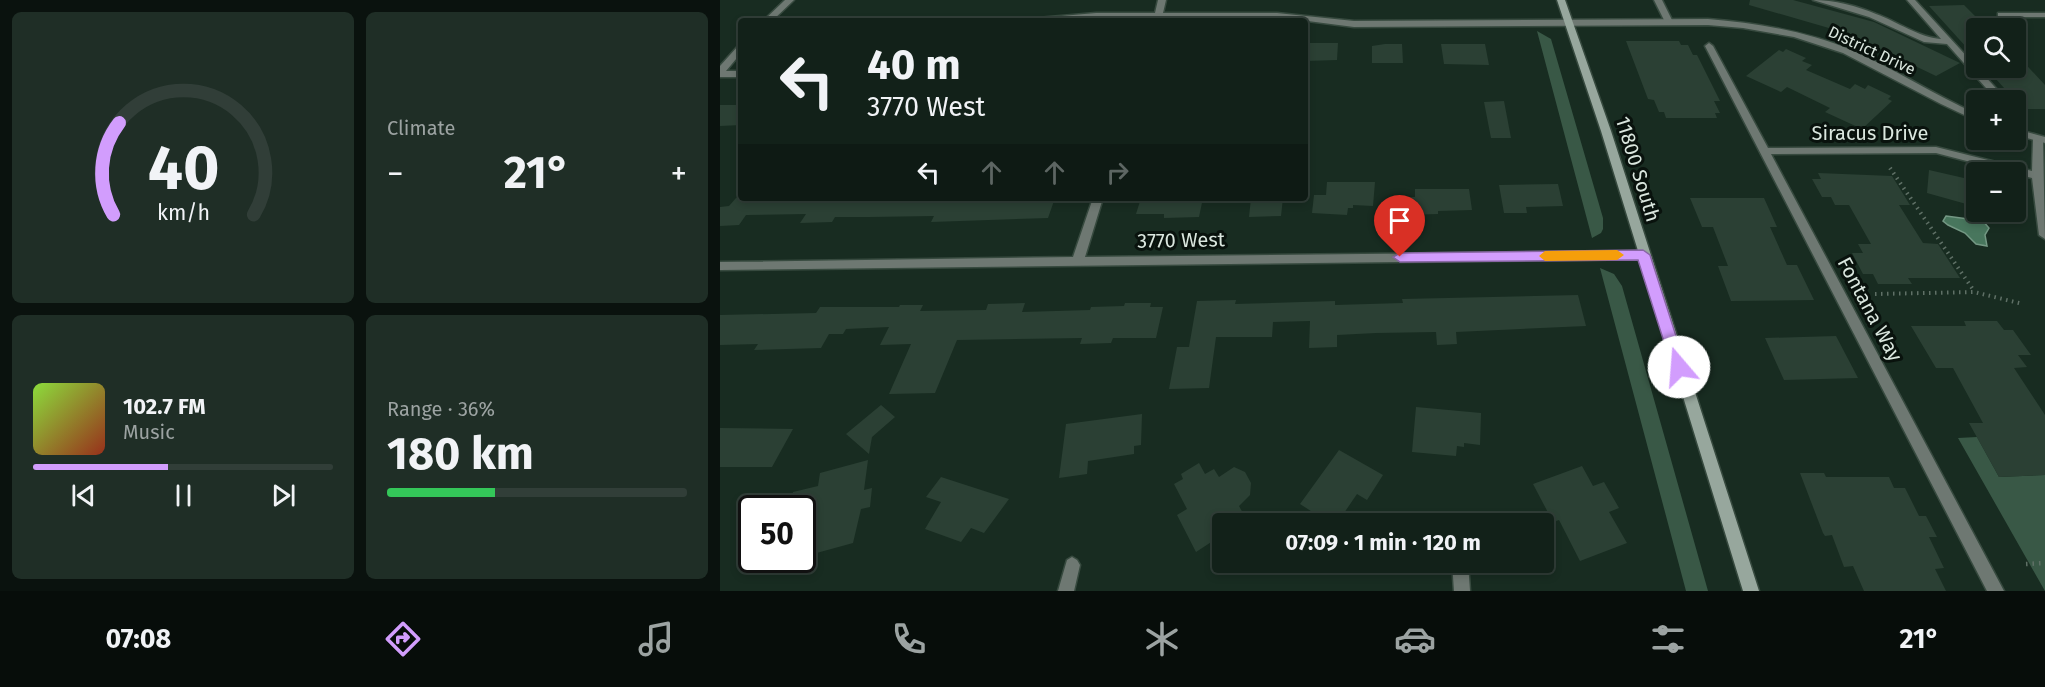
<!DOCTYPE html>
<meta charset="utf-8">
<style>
:root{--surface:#122119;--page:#1f2e26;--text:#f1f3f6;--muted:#9ca3a2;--line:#313e38;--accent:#d29dfd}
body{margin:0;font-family:"Fira Sans",sans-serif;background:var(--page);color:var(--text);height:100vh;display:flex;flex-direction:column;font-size:22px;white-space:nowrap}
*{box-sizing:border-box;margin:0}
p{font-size:20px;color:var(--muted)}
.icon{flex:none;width:33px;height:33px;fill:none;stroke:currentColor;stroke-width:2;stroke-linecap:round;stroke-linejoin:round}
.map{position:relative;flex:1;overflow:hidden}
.side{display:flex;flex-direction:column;gap:12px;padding:12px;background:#0a120e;width:720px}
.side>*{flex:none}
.guide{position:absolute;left:18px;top:18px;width:570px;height:183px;border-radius:6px;box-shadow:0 3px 9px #0003,0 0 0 2px var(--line);background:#122119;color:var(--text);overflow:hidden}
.tools{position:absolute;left:1246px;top:18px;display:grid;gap:12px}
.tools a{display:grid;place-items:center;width:60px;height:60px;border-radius:6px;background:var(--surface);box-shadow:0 3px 9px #0003,0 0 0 2px var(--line);font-size:30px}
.speed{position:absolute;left:18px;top:495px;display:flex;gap:12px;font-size:30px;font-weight:700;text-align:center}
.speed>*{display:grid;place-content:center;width:78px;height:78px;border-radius:50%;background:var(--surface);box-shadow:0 3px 9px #0003,0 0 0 2px var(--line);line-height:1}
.speed .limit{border:3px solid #111;border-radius:9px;background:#fff;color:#111}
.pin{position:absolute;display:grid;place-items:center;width:51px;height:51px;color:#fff;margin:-62px -26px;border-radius:50% 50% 50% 0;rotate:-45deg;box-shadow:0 0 6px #0007}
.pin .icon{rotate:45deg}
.me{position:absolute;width:66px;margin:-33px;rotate:342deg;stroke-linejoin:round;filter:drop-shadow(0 0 4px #0008)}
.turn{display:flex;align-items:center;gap:21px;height:126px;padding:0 30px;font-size:27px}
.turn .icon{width:78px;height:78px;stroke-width:2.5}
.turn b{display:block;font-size:42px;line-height:51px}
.lanes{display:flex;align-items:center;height:57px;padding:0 30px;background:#0003;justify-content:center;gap:30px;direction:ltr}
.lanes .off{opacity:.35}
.big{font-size:45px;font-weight:700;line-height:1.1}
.side .widget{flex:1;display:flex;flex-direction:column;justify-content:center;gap:9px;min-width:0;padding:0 21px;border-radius:9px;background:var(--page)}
.side .dial{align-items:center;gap:0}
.dial svg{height:156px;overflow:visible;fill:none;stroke:var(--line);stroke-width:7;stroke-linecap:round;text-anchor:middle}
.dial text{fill:var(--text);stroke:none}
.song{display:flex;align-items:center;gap:18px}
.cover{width:72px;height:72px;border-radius:9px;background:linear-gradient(135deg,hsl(90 70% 55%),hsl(10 70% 35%))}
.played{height:6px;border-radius:3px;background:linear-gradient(90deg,var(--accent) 45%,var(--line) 45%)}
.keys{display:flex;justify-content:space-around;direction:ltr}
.heat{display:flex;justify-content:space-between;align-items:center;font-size:33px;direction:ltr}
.charge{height:9px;border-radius:4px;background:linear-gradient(90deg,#34c759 36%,var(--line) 0)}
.side .tiles{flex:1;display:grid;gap:12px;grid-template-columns:repeat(2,1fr)}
.trip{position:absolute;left:492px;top:513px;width:342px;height:60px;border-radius:6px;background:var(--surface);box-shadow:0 3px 9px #0003,0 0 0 2px var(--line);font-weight:700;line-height:60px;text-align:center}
.tab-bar{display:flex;height:96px;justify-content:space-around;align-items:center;background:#070d0a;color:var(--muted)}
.tab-bar .icon{width:42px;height:42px}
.tab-bar .selected{color:var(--accent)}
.tab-bar b{font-size:27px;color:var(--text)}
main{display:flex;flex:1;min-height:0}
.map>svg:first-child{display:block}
.green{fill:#395846}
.water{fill:#48765d;stroke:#749884;stroke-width:1.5}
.building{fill:#2b4034}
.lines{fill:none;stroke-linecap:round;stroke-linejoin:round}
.service-casing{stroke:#374a3f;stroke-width:3}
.minor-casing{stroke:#374a3f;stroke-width:3}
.secondary-casing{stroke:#374a3f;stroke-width:3}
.path-far1{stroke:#5f7066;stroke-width:4;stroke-dasharray:1.5 4.5;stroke-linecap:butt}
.path{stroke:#5f7066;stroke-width:4.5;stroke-dasharray:1.5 5;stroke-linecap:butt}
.service{fill:#6e7872;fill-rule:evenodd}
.minor{fill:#6e7872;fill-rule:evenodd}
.secondary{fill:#97a79d;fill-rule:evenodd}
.route{fill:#d29dfd;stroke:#8866a4;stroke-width:1.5}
.slow{fill:#f59e0b}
.labels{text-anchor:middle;stroke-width:6;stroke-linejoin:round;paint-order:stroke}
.far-street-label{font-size:16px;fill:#dbe7df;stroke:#09120d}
.street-label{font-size:20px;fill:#dbe7df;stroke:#09120d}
</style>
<main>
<section class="side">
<div class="tiles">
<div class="widget dial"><svg viewBox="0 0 100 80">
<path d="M14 69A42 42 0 1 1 86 69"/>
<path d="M14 69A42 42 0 0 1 17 22" stroke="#d29dfd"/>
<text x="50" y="56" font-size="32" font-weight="700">40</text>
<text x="50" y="72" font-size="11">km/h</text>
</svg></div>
<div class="widget"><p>Climate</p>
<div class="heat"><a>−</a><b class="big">21°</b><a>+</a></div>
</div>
<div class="widget">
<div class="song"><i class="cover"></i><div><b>102.7 FM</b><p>Music</p></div></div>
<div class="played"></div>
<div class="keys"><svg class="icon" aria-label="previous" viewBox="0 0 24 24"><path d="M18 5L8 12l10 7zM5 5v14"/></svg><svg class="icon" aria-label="pause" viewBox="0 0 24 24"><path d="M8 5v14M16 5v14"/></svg><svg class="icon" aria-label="next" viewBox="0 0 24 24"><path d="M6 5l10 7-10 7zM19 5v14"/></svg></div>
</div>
<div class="widget"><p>Range · 36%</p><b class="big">180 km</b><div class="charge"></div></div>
</div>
</section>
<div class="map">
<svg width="1325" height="591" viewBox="0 0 1325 591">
<rect width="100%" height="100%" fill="#182c21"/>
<path class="green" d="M817 31 831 39 883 218V229L881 233 872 238Z
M880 268 894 274 902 286 988 591H966Z
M1257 437 1279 477 1325 475V591L1238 438Z"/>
<path class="water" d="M1226 216 1263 221 1269 228 1265 235 1267 246 1256 244 1245 233 1228 225 1223 221Z"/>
<path class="building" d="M1030 0H1073L1154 22 1240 63 1216 76 1126 33 1029 5Z
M1244 5 1257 18V59L1209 6Z
M906 41H959L961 45H968L973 55H977L1000 101H994L1000 113H995L997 118H946L944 112H939L934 100 928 99Z
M585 43H618L617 60 585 61Z
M665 44H682L683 63H652V46Z
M721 44H765L769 65 724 64Z
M1066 49 1086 58 1082 61 1092 65 1086 70 1130 89 1135 84 1145 89 1148 85 1171 96 1168 99 1172 101 1142 129 1105 112 1110 108 1067 87 1061 92 1026 76 1059 50 1063 52Z
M1296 54 1325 85V109H1303L1266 68H1296Z
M784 101 791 138H771L764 102Z
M0 105H21V125L0 126Z
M1209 170 1257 181V207L1207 193Z
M1098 173 1172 176 1190 205H1179L1203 243 1218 244 1240 278H1188L1192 284H1158L1153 274H1143L1132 253H1143L1138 244H1151L1129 205H1115L1111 197H1102L1092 179H1101Z
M607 182H655L653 206 633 205V208H628L627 215 592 213 594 195H606Z
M838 184 843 206 806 207 807 213H784L779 185Z
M695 189H749L752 210 718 211V214L685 215 684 197H695Z
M16 198H335L328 218 211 222 214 216 150 217H115L112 222 80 223 86 214 26 215 19 225 0 226V207L9 206Z
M421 198H483L479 217 444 218V214H416Z
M531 198H563L561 216 529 217Z
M970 198H1044L1057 227H1050L1067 265H1077L1094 300 1011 301 998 266H1008L993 227H982Z
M858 295 866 326 736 332 737 344 717 345 716 332 656 333 617 335V347L589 348 590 321 553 322 552 337H496L489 388 449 389 457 347H469L477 301 516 300 515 304 615 301V305L683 303 682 299Z
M305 303 302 312 370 310 371 307 404 306 405 303H431L430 307H443L436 338H393L391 343 360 344 362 338 237 340 215 393 169 394 191 344 160 345 169 327 126 329 123 334H109L101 348 34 350 38 344 0 345V315L96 313 100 307H179L180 305H203L200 311 266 310 268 304Z
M1244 321H1277L1284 330H1293L1311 355H1298L1307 367 1294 368 1325 415V475L1279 477 1249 423H1263L1233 368H1216L1191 326H1246Z
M1116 336 1138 378 1064 380 1045 338Z
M161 405 175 417 152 437 149 454 126 434Z
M696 407 761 413 760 445 744 443V447L737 446 736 456 692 452Z
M422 414 421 445 414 446V454L368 461 367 474 339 478 346 424Z
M0 428 73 429 52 467H0Z
M619 450 663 475 647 500 637 494 624 513 620 511 611 524 580 504Z
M148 460 144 490 152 488 150 507 141 509 133 543 82 557V508H70L73 492 98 486 100 473Z
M479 463 485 474 494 469 499 477 514 467 525 472 531 483 530 495 519 506 529 524H502V535L476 552 457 515 467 509 454 484 463 479 461 474Z
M862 466 873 486 884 482 899 508 889 512 907 543 860 561 839 520 833 522 813 484Z
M1080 473H1104L1106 477H1169L1174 488H1185L1199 516H1206L1217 537H1209L1224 568 1215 569 1226 591H1144L1133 566 1124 567 1112 535 1105 536 1103 533Z
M221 477 289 499 264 533 251 528 241 542 205 529 221 502 206 497Z"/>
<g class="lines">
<g class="service-casing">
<path id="service" d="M934 0H942L953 22 952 24H946Z
M1093 0C1114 0 1137 6 1156 14 1178 22 1198 37 1221 39L1187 0H1195L1284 97 1281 100H1273L1274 97 1227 44 1204 42 1149 17Z
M1278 13H1325V17H1278Z
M989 43 993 46 1048 148 1216 147 1312 171 1313 139 1318 136 1323 139 1325 239 1319 235 1312 178 1216 153 1051 154 1284 591H1267L985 46Z"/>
</g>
<g class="minor-casing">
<path id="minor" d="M65 0H74L52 21H43Z
M438 0H446L443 13H557L634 21 988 19C1036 23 1086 31 1131 50 1174 68 1214 95 1257 114V121L1221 104 1123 53 1074 37 1023 28 988 25 634 27 557 17 442 18 441 21H433V18L314 21 318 18 376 13H435Z
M21 45V53L6 71H21V77H0V66L18 46Z
M1296 129 1325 137V143L1296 135Z
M373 198H383L365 257 923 251 929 255 923 259 0 270V262L353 257Z
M352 557 357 560 360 565 354 591H338L347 560Z
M732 562H748L750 591H734Z"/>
</g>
<g class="secondary-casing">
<path id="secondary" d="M837 0H845L891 131 1039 591H1023L881 131Z"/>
</g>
<path class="path-far1" d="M1170 168 1254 291
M1155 294 1254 292 1303 304"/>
<path class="path" d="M1306 564 1325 563"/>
<use href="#service" class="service"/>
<use href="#minor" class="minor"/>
<use href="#secondary" class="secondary"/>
</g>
<path class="route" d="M923 250 930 255 966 367 964 371 959 373 954 371 952 367 918 260 680 262 673 257 680 253Z"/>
<path class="slow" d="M897 250 904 255 897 260 825 261 819 256 825 251Z"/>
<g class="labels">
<g class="far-street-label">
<text transform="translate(1152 50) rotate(25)" y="6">District Drive</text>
</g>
<g class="street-label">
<text x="1150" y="140">Siracus Drive</text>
<text transform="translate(918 169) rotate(73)" y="7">11800 South</text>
<text transform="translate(461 240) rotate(-1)" y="7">3770 West</text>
<text transform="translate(1150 309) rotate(62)" y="7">Fontana Way</text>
</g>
</g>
</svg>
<div class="tools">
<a><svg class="icon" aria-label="search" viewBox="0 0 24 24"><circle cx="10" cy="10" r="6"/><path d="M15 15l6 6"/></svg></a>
<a>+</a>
<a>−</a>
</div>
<div class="speed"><div class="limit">50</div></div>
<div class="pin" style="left:680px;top:257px;background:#d93025"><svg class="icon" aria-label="arrive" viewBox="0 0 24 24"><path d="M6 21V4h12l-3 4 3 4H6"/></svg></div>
<svg class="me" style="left:959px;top:367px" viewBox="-20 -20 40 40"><circle r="19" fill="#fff"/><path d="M0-13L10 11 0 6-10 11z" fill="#d29dfd"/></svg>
<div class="trip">07:09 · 1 min · 120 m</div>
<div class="guide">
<div class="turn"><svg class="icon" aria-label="left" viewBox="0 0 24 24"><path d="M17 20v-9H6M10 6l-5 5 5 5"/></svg><div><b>40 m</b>3770 West</div></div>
<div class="lanes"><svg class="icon" aria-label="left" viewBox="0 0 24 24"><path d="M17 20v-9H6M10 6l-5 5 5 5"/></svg><svg class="icon off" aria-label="ahead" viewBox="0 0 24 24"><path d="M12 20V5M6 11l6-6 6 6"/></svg><svg class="icon off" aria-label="ahead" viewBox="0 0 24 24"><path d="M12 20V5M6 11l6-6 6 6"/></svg><svg class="icon off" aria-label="right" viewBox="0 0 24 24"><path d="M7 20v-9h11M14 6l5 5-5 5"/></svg></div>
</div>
</div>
</main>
<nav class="tab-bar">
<b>07:08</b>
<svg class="icon selected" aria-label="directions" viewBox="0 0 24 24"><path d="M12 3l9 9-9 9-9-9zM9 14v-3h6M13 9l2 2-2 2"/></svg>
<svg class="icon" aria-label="music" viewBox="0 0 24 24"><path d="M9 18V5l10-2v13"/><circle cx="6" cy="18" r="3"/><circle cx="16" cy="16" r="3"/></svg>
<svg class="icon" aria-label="phone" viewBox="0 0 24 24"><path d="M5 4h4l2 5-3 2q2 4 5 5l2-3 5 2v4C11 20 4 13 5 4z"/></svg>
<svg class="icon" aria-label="climate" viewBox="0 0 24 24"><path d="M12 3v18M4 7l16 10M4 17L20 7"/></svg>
<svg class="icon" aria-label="car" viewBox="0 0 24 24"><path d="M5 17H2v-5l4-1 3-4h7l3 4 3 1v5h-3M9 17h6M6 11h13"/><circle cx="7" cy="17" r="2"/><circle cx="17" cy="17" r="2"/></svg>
<svg class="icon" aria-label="filters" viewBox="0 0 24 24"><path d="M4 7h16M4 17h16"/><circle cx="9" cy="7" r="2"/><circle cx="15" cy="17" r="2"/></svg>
<b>21°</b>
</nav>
